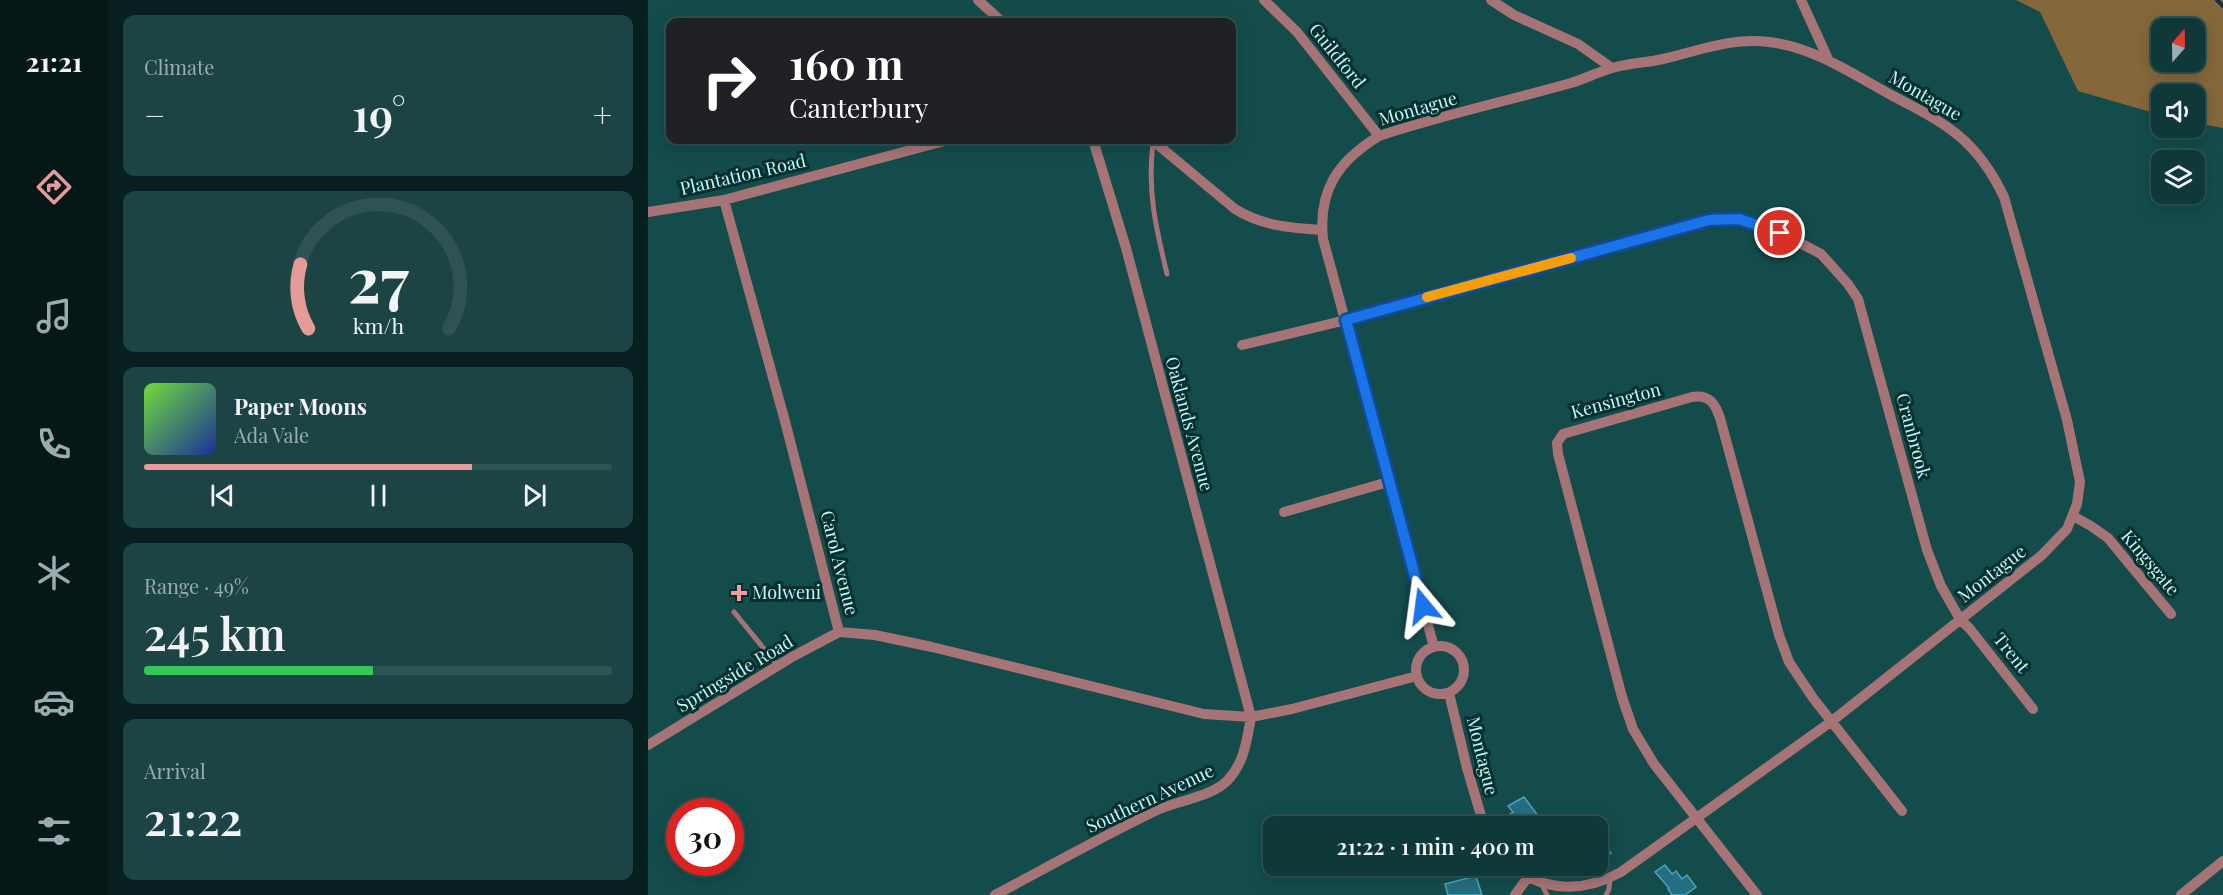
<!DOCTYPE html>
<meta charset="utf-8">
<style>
:root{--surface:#0f3939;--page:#1d4444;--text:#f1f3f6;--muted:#9bacae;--line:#2f5353;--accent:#e69b98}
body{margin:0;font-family:"Playfair Display",serif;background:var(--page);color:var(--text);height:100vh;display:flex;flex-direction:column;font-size:22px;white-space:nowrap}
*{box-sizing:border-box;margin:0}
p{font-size:20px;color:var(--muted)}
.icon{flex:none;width:33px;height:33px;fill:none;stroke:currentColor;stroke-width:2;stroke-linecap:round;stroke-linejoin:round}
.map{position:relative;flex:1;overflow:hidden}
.drawer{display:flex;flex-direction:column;gap:15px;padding:15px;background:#081f1f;width:540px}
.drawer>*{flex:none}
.banner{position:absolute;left:18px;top:18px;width:570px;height:126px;border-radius:12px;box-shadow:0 3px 15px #0003,0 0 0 2px var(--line);background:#202124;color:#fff;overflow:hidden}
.needle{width:39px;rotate:20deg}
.tools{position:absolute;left:1503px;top:18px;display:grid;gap:12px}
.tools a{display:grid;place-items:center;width:54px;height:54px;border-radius:12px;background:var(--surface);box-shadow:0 3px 15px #0003,0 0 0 2px var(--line);font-size:30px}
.speed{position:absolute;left:18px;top:798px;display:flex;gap:12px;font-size:30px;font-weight:700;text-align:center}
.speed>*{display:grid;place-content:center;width:78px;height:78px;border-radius:50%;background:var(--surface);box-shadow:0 3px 15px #0003,0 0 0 2px var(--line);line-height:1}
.speed .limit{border:9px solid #d22;background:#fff;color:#111}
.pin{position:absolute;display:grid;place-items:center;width:51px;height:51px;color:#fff;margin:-26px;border:3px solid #fff;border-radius:50%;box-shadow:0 2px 6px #0007}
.me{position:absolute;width:66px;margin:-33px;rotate:344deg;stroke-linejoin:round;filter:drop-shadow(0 0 4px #0008)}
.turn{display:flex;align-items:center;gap:21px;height:126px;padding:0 24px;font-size:27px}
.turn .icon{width:78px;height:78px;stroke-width:2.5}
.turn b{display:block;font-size:42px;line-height:51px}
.big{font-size:45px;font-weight:600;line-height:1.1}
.drawer .tile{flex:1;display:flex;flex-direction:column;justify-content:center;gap:9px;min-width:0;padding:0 21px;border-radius:12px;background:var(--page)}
.drawer .dial{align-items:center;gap:0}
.dial svg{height:156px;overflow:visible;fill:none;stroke:var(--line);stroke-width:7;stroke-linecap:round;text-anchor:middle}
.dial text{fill:var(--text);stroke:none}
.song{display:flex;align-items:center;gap:18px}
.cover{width:72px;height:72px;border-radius:9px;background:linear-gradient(135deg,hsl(100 70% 55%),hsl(230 70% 35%))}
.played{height:6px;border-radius:3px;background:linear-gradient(90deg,var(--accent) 70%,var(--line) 70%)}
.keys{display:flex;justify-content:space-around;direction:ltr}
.heat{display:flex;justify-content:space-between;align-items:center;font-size:33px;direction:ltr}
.charge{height:9px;border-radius:4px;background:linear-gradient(90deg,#34c759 49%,var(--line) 0)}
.trip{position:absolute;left:615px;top:816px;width:345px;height:60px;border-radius:12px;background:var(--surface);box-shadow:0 3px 15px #0003,0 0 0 2px var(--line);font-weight:600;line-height:60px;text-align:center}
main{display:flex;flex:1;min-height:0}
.menu{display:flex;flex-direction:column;width:108px;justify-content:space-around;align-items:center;background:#061717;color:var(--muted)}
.menu .icon{width:42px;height:42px}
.menu .active{color:var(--accent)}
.menu b{font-size:27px;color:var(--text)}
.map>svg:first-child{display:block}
.green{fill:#85673a;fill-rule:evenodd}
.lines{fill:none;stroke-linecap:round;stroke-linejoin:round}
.stream{stroke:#103058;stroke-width:4}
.building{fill:#256e7f;stroke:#49a7bc;stroke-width:1.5}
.service{stroke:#a67477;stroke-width:5}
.minor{stroke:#a67477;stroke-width:10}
.route-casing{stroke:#114b97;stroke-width:15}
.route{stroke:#1a73e8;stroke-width:10}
.slow{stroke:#f59e0b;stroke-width:10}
.poi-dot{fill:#f49aa0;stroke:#023030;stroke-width:2}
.labels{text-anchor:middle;stroke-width:6;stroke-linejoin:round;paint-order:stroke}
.street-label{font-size:18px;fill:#c8f6f5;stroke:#023030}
.poi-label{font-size:18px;fill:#c8f6f5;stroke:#023030;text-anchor:start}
</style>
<main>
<nav class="menu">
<b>21:21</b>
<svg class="icon active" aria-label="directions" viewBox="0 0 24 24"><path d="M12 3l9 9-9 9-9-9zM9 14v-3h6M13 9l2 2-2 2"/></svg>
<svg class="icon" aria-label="music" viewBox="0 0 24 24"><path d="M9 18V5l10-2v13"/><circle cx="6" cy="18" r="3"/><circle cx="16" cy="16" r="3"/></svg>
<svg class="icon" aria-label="phone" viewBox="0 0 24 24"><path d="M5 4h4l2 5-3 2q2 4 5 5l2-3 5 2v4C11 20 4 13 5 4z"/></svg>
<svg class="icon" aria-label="climate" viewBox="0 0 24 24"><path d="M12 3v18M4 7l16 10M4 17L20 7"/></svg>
<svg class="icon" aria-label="car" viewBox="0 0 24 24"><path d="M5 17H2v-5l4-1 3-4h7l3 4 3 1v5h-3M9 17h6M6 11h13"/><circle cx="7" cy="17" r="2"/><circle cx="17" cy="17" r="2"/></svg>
<svg class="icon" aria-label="filters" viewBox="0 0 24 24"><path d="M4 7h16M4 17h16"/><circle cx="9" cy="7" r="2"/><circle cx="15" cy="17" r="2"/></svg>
</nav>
<section class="drawer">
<div class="tile"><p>Climate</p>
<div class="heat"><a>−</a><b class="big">19°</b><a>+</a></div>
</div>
<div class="tile dial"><svg viewBox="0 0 100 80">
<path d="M14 69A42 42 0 1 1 86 69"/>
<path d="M14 69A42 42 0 0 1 10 36" stroke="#e69b98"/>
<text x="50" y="56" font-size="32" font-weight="700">27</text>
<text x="50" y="72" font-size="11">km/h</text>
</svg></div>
<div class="tile">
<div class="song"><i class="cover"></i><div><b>Paper Moons</b><p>Ada Vale</p></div></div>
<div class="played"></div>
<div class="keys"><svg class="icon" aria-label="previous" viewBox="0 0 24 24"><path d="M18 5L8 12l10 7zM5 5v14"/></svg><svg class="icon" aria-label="pause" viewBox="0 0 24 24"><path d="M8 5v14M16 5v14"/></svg><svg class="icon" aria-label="next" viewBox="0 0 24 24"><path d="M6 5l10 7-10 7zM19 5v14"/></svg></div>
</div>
<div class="tile"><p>Range · 49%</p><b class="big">245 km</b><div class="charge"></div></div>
<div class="tile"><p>Arrival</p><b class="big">21:22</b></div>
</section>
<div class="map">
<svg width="1575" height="895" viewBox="0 0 1575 895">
<rect width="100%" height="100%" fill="#144c4c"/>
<path class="green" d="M1368 0H1575V128L1547 123 1546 94H1514L1513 115 1430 91 1392 12ZM1514 28H1546V62H1514Z"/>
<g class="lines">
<path class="stream" d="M1569 0 1575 6"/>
</g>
<path class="building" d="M876 797 891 817 881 825 882 826H871L868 823 871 821 870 819 865 823 859 816 865 812 860 806Z
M950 839 951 841 953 840 963 853 950 863Z
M1017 865 1024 874 1028 871 1034 879 1039 875 1048 887 1037 895H1024L1020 889 1021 888 1007 872Z
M828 876 834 895H800L797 884Z"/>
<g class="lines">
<path class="service" d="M505 143C499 191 508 228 519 274
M86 612 130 666
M893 883 899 895
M958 895 961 889 962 878"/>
<path class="minor" d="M330 0 354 22
M616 0 649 32 731 136
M843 0 866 15 930 44 964 68
M1153 0 1181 61
M504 140 587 209C614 226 643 228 674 230
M76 200 138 425 191 632 227 635 284 647 556 714 603 717 644 709 769 676
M0 212 76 200 300 140
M594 345 698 320 1061 220 1080 218 1101 221 1150 242 1173 254 1200 284 1210 299 1279 550 1293 586 1312 619 1322 629 1385 709
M636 512 740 482
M1425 516 1443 526 1460 538 1523 614
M768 670a24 24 0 1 1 48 0a24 24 0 1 1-48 0Z
M786 647 675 239C670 190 690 161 731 136 794 115 859 101 923 83 936 79 948 73 961 69 978 63 997 63 1015 59 1050 51 1084 37 1121 42 1166 47 1206 75 1245 96 1299 124 1329 140 1356 197L1419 420 1432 482 1429 504 1419 529 1394 555 1184 721 973 872C937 892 897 893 864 866
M801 693 819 768 836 826
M0 745 144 657 191 632
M725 872 748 866
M347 895C400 867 453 837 507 811 528 801 563 797 579 781 596 764 599 740 603 717L478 248 445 140
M867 895 880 877
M1109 895 1006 764 985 729 974 697 910 454 909 443 915 434 1044 397C1061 394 1067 403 1072 418L1131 635 1141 662 1165 698 1254 811
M1533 895 1575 861"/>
</g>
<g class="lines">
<g class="route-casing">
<path id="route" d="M775 606 698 320 1061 220 1091 219 1132 233"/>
</g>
<use href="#route" class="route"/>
<path class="slow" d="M779 297 923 258"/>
</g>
<path class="poi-dot" d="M88 584h6v6h6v6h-6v6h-6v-6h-6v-6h6z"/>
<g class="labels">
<g class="street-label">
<text transform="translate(689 56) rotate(51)" y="6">Guildford</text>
<text transform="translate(1277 96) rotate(30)" y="6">Montague</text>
<text transform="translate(770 109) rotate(-16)" y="6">Montague</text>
<text transform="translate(95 175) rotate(-13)" y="6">Plantation Road</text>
<text transform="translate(968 401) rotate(-15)" y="6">Kensington</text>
<text transform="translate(541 424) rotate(75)" y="6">Oaklands Avenue</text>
<text transform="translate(1265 436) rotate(75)" y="6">Cranbrook</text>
<text transform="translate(191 563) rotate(76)" y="6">Carol Avenue</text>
<text transform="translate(1502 563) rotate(50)" y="6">Kingsgate</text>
<text transform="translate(1344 574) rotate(-38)" y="6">Montague</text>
<text transform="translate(1363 653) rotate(51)" y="6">Trent</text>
<text transform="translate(87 674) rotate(-31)" y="6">Springside Road</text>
<text transform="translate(834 756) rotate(76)" y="6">Montague</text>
<text transform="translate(502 799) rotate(-25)" y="6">Southern Avenue</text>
</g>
<g class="poi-label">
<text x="104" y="599">Molweni</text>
</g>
</g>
</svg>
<div class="tools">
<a><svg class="needle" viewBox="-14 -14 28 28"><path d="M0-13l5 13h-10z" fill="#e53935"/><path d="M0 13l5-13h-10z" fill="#9bacae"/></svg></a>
<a><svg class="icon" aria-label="sound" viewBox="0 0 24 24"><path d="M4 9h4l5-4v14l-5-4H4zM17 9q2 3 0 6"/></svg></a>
<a><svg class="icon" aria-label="layers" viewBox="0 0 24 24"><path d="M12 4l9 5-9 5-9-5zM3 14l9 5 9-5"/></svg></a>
</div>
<div class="speed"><div class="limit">30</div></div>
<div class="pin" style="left:1132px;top:233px;background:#d93025"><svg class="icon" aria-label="arrive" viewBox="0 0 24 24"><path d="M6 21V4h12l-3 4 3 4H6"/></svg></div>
<svg class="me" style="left:775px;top:606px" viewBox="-20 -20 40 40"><path d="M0-17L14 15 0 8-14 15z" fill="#1a73e8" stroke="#fff" stroke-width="4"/></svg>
<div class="trip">21:22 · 1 min · 400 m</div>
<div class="banner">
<div class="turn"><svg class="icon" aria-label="right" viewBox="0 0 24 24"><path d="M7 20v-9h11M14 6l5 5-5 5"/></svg><div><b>160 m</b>Canterbury</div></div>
</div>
</div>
</main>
